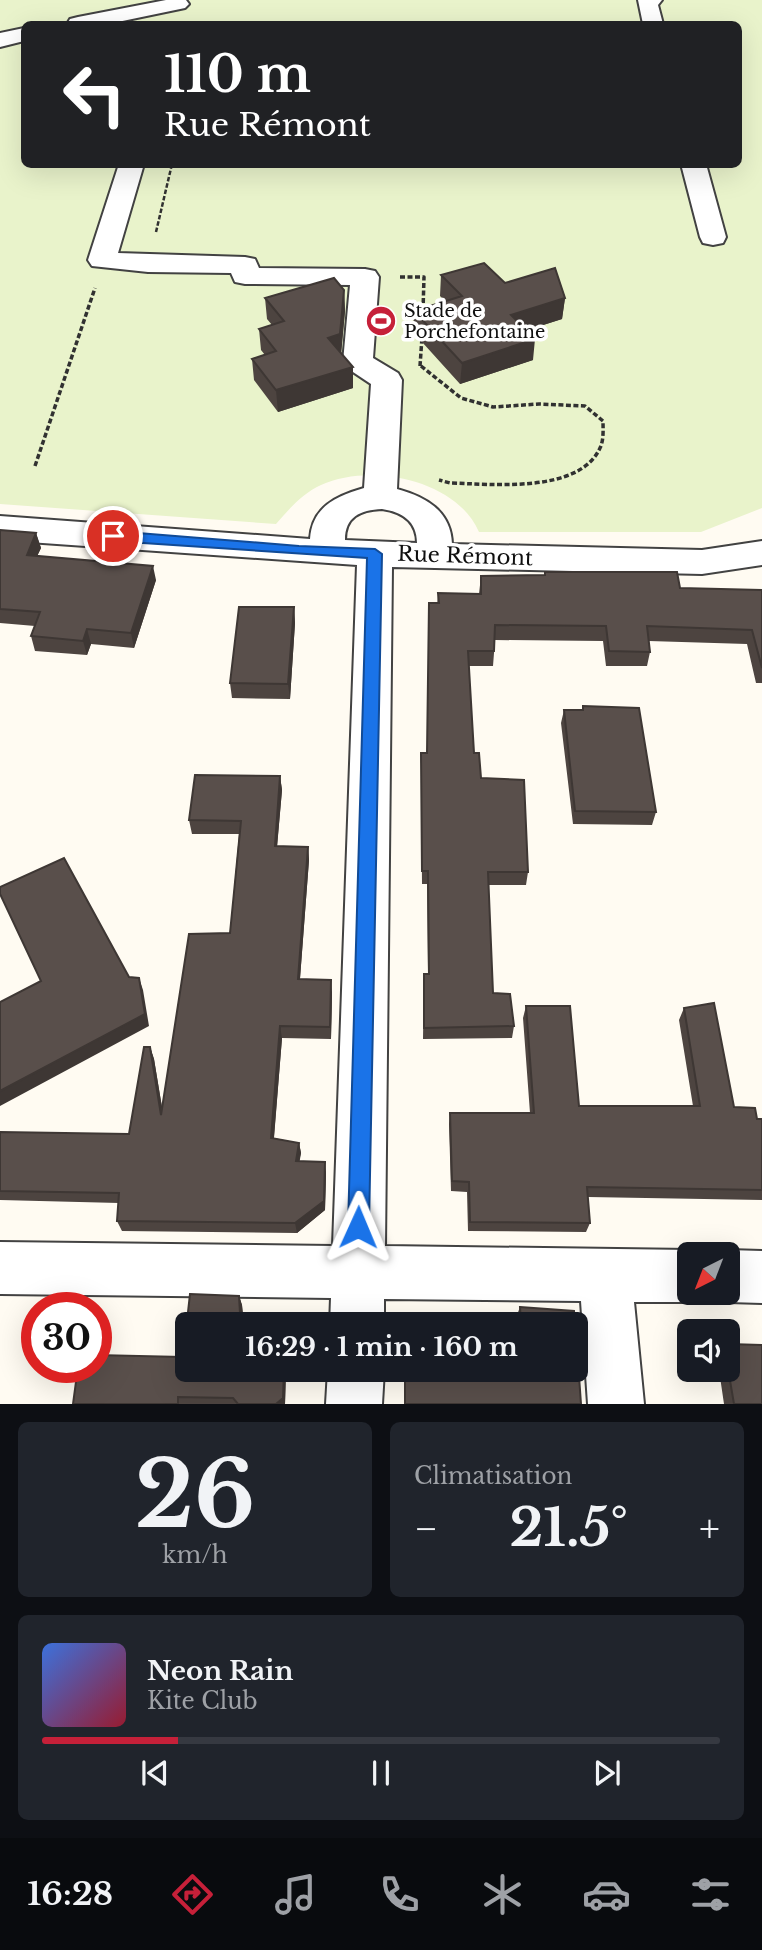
<!DOCTYPE html>
<html lang="fr">
<meta charset="utf-8">
<style>
:root{--surface:#171b24;--page:#20242c;--text:#f1f3f6;--muted:#9ea1a6;--line:#363941;--accent:#c62039}
body{margin:0;font-family:"Libre Baskerville",serif;background:var(--page);color:var(--text);height:100vh;display:flex;flex-direction:column;font-size:26px;white-space:nowrap}
*{box-sizing:border-box;margin:0}
p{font-size:23px;color:var(--muted)}
.icon{flex:none;width:38px;height:38px;fill:none;stroke:currentColor;stroke-width:2;stroke-linecap:round;stroke-linejoin:round}
.map{position:relative;height:1404px;overflow:hidden}
.panel{display:flex;flex-direction:column;gap:18px;padding:18px;background:#0d0f14;flex:1}
.panel>*{flex:none}
.hud{position:absolute;left:21px;top:21px;width:721px;height:147px;border-radius:10px;box-shadow:0 7px 28px #0002;background:#202124;color:#fff;overflow:hidden}
.needle{width:46px;rotate:222deg}
.tools{position:absolute;left:677px;top:1242px;display:grid;gap:14px}
.tools a{display:grid;place-items:center;width:63px;height:63px;border-radius:10px;background:var(--surface);box-shadow:0 7px 28px #0002;font-size:35px}
.speed{position:absolute;left:21px;top:1292px;display:flex;gap:14px;font-size:35px;font-weight:700;text-align:center}
.speed>*{display:grid;place-content:center;width:91px;height:91px;border-radius:50%;background:var(--surface);box-shadow:0 7px 28px #0002;line-height:1}
.speed .limit{border:10px solid #d22;background:#fff;color:#111}
.pin{position:absolute;display:grid;place-items:center;width:60px;height:60px;color:#fff;margin:-30px;border:4px solid #fff;border-radius:50%;box-shadow:0 2px 7px #0007}
.me{position:absolute;width:77px;margin:-38px;rotate:1deg;stroke-linejoin:round;filter:drop-shadow(0 0 5px #0008)}
.turn{display:flex;align-items:center;gap:24px;height:147px;padding:0 28px;font-size:32px}
.turn .icon{width:91px;height:91px;stroke-width:2.5}
.turn b{display:block;font-size:49px;line-height:60px}
.big{font-size:52px;font-weight:700;line-height:1.1}
.panel .tile{flex:1;display:flex;flex-direction:column;justify-content:center;gap:10px;min-width:0;padding:0 24px;border-radius:10px;background:var(--page)}
.panel .dial{align-items:center;gap:0}
.dial b{font-size:91px;line-height:1}
.song{display:flex;align-items:center;gap:21px}
.cover{width:84px;height:84px;border-radius:10px;background:linear-gradient(135deg,hsl(220 70% 55%),hsl(350 70% 35%))}
.played{height:7px;border-radius:4px;background:linear-gradient(90deg,var(--accent) 20%,var(--line) 20%)}
.keys{display:flex;justify-content:space-around;direction:ltr}
.heat{display:flex;justify-content:space-between;align-items:center;font-size:38px;direction:ltr}
.panel .tiles{flex:1;display:grid;gap:18px;grid-template-columns:1fr 1fr}
.tile:last-child{grid-column:span 2}
.trip{position:absolute;left:175px;top:1312px;width:413px;height:70px;border-radius:10px;background:var(--surface);box-shadow:0 7px 28px #0002;font-weight:700;line-height:70px;text-align:center}
.menu{display:flex;height:112px;justify-content:space-around;align-items:center;background:#090b0e;color:var(--muted)}
.menu .icon{width:49px;height:49px}
.menu .on{color:var(--accent)}
.menu b{font-size:32px;color:var(--text)}
.map>svg:first-child{display:block}
.pitch{fill:#e9f3cb;fill-rule:evenodd}
.lines{fill:none;stroke-linecap:round;stroke-linejoin:round}
.minor-casing{stroke:#424242;stroke-width:4}
.path-far1{stroke:#313131;stroke-width:2.5;stroke-dasharray:4.5 2;stroke-linecap:butt}
.path{stroke:#313131;stroke-width:3.5;stroke-dasharray:5 2.5;stroke-linecap:butt}
.minor{fill:#fff;fill-rule:evenodd}
.wall{fill:#4d4440}
.shaded-wall{fill:#3e3734}
.building{fill:#594f4b;stroke:#3e3734;stroke-width:2}
.route{fill:#1a73e8;stroke:#114b97;stroke-width:2}
.labels{text-anchor:middle;stroke-width:7;stroke-linejoin:round;paint-order:stroke}
.far-poi-label{font-size:18px;fill:#0f0f0f;stroke:#fff;text-anchor:start}
.street-label{font-size:21px;fill:#0f0f0f;stroke:#fff}
</style>
<div class="map">
<svg width="762" height="1404" viewBox="0 0 762 1404">
<rect width="100%" height="100%" fill="#fffbf2"/>
<path class="pitch" d="M0 0H762V508L701 532H479C457 480 371 462 321 485 303 493 289 509 276 524L0 504ZM24 24H738V164H24Z"/>
<g class="lines">
<g class="minor-casing">
<path id="minor" d="M166 0H186L189 4 185 8 108 24H67L70 19 78 17Z
M638 0H662L658 5 663 24H643Z
M24 28V41L0 47V33Z
M119 164H144L118 253 245 257 255 259 259 268 365 269 375 271 379 277 373 358 398 373 402 380 397 489C426 497 451 511 452 544L702 550 762 541V565L702 574 392 567 385 1246 690 1250 702 1255H690V1293H728V1255H716L728 1250 762 1251V1303L728 1302 709 1294 690 1302H634L644 1404H588L581 1301 384 1299V1325H330L331 1298 0 1294V1242L333 1246 357 565 0 540V516L310 539C312 507 336 496 364 488L371 384 347 368 343 362 350 285 245 284 235 282 231 273 148 272 92 266 88 260ZM382 509C402 512 417 521 417 543L345 540C345 517 360 510 382 509Z
M681 164H706L726 237 723 243 713 245 703 243 700 237Z
M328 1370H384L382 1404H326Z"/>
</g>
<path class="path-far1" d="M156 232 172 164"/>
<path class="path" d="M400 277H424L423 311
M420 366 422 337
M421 366 461 398 493 407 539 404 585 406 603 421C603 429 604 440 600 448 579 494 492 484 450 483L439 480
M35 466 95 288"/>
<use href="#minor" class="minor"/>
</g>
<path class="wall" d="M441 275 505 283 565 298 562 319 527 330 533 360 460 384 413 332 414 311 445 301 440 296Z
M344 290 345 311 341 353 353 367V388L278 412 254 380 252 359 265 355 261 350 259 329 272 325 267 319 265 298Z
M0 530 36 533 41 548 37 556 156 580 134 648 91 644 87 655 35 651 31 636 35 626 0 623Z
M481 576 680 588 762 590V683H756L747 644 649 641 650 652 647 666H606L603 641 495 640 493 666H469L474 753 481 778 528 872 526 885H488L493 993 514 1026 512 1038 423 1039 424 974H428L427 884H422L421 767V753H427L438 593 479 594Z
M294 607 295 623 290 699 232 698 230 683Z
M564 710 656 812 652 825 573 824 561 723Z
M280 776 282 790 277 846 308 847 309 860 300 979 332 992 331 1039 282 1038 274 1138 299 1143 301 1153 299 1161 326 1172 325 1210 297 1233 122 1231 117 1221 119 1203 0 1200V1132L129 1134 150 1047 154 1059 162 1108 230 933 239 834H192L189 820Z
M526 1006 579 1106H693L679 1020 684 1008 734 1107 757 1119H762V1200L588 1197 590 1223 586 1232 468 1231 467 1192 451 1191 449 1124 450 1113H530L523 1018Z
M190 1294 239 1296 242 1305 243 1313 286 1315 288 1325H187V1370H286L285 1404H73L78 1367H96V1355L183 1357Z
M520 1307 575 1325H518L517 1315Z
M719 1370H728L762 1404H724Z"/>
<path class="shaded-wall" d="M344 290 345 311 341 355 328 338Z
M565 298 562 319 509 336 511 315Z
M535 339 533 360 460 384 462 363Z
M353 367V388L278 412 276 390Z
M36 533 41 548 31 569 27 555Z
M153 566 156 580 134 648 131 633Z
M294 607 295 623 290 699 288 684Z
M87 629 91 644 87 655 83 641Z
M280 776 282 790 276 859 275 846Z
M308 847 309 860 299 991 298 979Z
M139 978 143 990 149 1026 0 1106V1091Z
M331 980 332 992 331 1039 330 1027Z
M280 1026 282 1038 273 1148 271 1138Z
M150 1047 154 1059 165 1125 161 1115Z
M299 1143 301 1153 298 1171 296 1161Z
M325 1162 326 1172 325 1210 297 1233 295 1223Z
M239 1296 242 1305 243 1322 240 1313Z
M284 1370H286L285 1404H276Z"/>
<path class="building" d="M484 263 505 283 555 268 565 298 511 315 535 339 462 363 414 311 462 296 441 275Z
M334 278 344 290 340 334 328 338 353 367 276 390 252 359 276 351 259 329 284 321 265 298Z
M0 530 36 533 27 555 153 566 131 633 87 629 83 641 31 636 40 612 0 609Z
M545 572H677L680 588 762 590V668L752 630 647 626 650 652 609 651 606 626 495 625 494 651H468L474 753H479L481 778 524 780 528 872H488L493 993 510 994 514 1026 424 1028V974H429L428 871H422L421 753H427L429 603H439L438 593 481 594V576L545 575Z
M239 607H294L288 684 230 683Z
M583 706 639 708 656 812 575 811 564 710H583Z
M195 775 280 776 275 846 308 847 298 979 331 980 330 1027 280 1026 271 1138 299 1143 296 1161 325 1162 324 1201 295 1223 117 1221 119 1193 0 1191V1132L129 1134 144 1047H150L161 1115 189 934 230 933 241 821 189 820Z
M64 858 129 977 139 978 145 1014 0 1091V1002L41 981 0 894V887Z
M714 1003 734 1107 755 1108 757 1119H762V1190L587 1187 590 1223 470 1222 469 1182 452 1181 450 1113H534L526 1006H570L579 1106H700L684 1008Z
M190 1294 239 1296 240 1313 286 1315 285 1325H187V1370H284L283 1398 276 1404H238L233 1398 178 1397V1404H73L78 1367H96V1355L183 1357Z
M520 1307 574 1311 575 1325H521Z
M576 1334 581 1404H405V1370H576Z
M728 1344 762 1345V1404H734L728 1369Z"/>
<path class="route" d="M113 531 299 546 375 549 382 554 369 1227 366 1234 358 1237 351 1234 348 1227 367 558 113 541 106 536Z"/>
<defs>
<g id="stadium-disc" transform="scale(1.575)"><circle r="9.5" fill="#c62039" stroke="#fff"/><path d="M0-5a6.5 5 0 1 0 0 10a6.5 5 0 1 0 0-10ZM-3.5-1.8h7v3.6h-7Z" fill="#fff"/></g>
</defs>
<g fill-rule="evenodd">
<use href="#stadium-disc" x="381" y="321"/>
</g>
<g class="labels">
<g class="far-poi-label">
<text x="404" y="317">Stade de<tspan x="404" dy="21">Porchefontaine</tspan></text>
</g>
<g class="street-label">
<text transform="translate(465 556) rotate(2)" y="7">Rue Rémont</text>
</g>
</g>
</svg>
<div class="tools">
<a><svg class="needle" viewBox="-14 -14 28 28"><path d="M0-13l5 13h-10z" fill="#e53935"/><path d="M0 13l5-13h-10z" fill="#9ea1a6"/></svg></a>
<a><svg class="icon" aria-label="sound" viewBox="0 0 24 24"><path d="M4 9h4l5-4v14l-5-4H4zM17 9q2 3 0 6"/></svg></a>
</div>
<div class="speed"><div class="limit">30</div></div>
<div class="pin" style="left:113px;top:536px;background:#d93025"><svg class="icon" aria-label="arrive" viewBox="0 0 24 24"><path d="M6 21V4h12l-3 4 3 4H6"/></svg></div>
<svg class="me" style="left:358px;top:1227px" viewBox="-20 -20 40 40"><path d="M0-17L14 15 0 8-14 15z" fill="#1a73e8" stroke="#fff" stroke-width="4"/></svg>
<div class="trip">16:29 · 1 min · 160 m</div>
<div class="hud">
<div class="turn"><svg class="icon" aria-label="left" viewBox="0 0 24 24"><path d="M17 20v-9H6M10 6l-5 5 5 5"/></svg><div><b>110 m</b>Rue Rémont</div></div>
</div>
</div>
<section class="panel">
<div class="tiles">
<div class="tile dial"><b>26</b><p>km/h</p></div>
<div class="tile"><p>Climatisation</p>
<div class="heat"><a>−</a><b class="big">21.5°</b><a>+</a></div>
</div>
<div class="tile">
<div class="song"><i class="cover"></i><div><b>Neon Rain</b><p>Kite Club</p></div></div>
<div class="played"></div>
<div class="keys"><svg class="icon" aria-label="previous" viewBox="0 0 24 24"><path d="M18 5L8 12l10 7zM5 5v14"/></svg><svg class="icon" aria-label="pause" viewBox="0 0 24 24"><path d="M8 5v14M16 5v14"/></svg><svg class="icon" aria-label="next" viewBox="0 0 24 24"><path d="M6 5l10 7-10 7zM19 5v14"/></svg></div>
</div>
</div>
</section>
<nav class="menu">
<b>16:28</b>
<svg class="icon on" aria-label="directions" viewBox="0 0 24 24"><path d="M12 3l9 9-9 9-9-9zM9 14v-3h6M13 9l2 2-2 2"/></svg>
<svg class="icon" aria-label="music" viewBox="0 0 24 24"><path d="M9 18V5l10-2v13"/><circle cx="6" cy="18" r="3"/><circle cx="16" cy="16" r="3"/></svg>
<svg class="icon" aria-label="phone" viewBox="0 0 24 24"><path d="M5 4h4l2 5-3 2q2 4 5 5l2-3 5 2v4C11 20 4 13 5 4z"/></svg>
<svg class="icon" aria-label="climate" viewBox="0 0 24 24"><path d="M12 3v18M4 7l16 10M4 17L20 7"/></svg>
<svg class="icon" aria-label="car" viewBox="0 0 24 24"><path d="M5 17H2v-5l4-1 3-4h7l3 4 3 1v5h-3M9 17h6M6 11h13"/><circle cx="7" cy="17" r="2"/><circle cx="17" cy="17" r="2"/></svg>
<svg class="icon" aria-label="filters" viewBox="0 0 24 24"><path d="M4 7h16M4 17h16"/><circle cx="9" cy="7" r="2"/><circle cx="15" cy="17" r="2"/></svg>
</nav>
